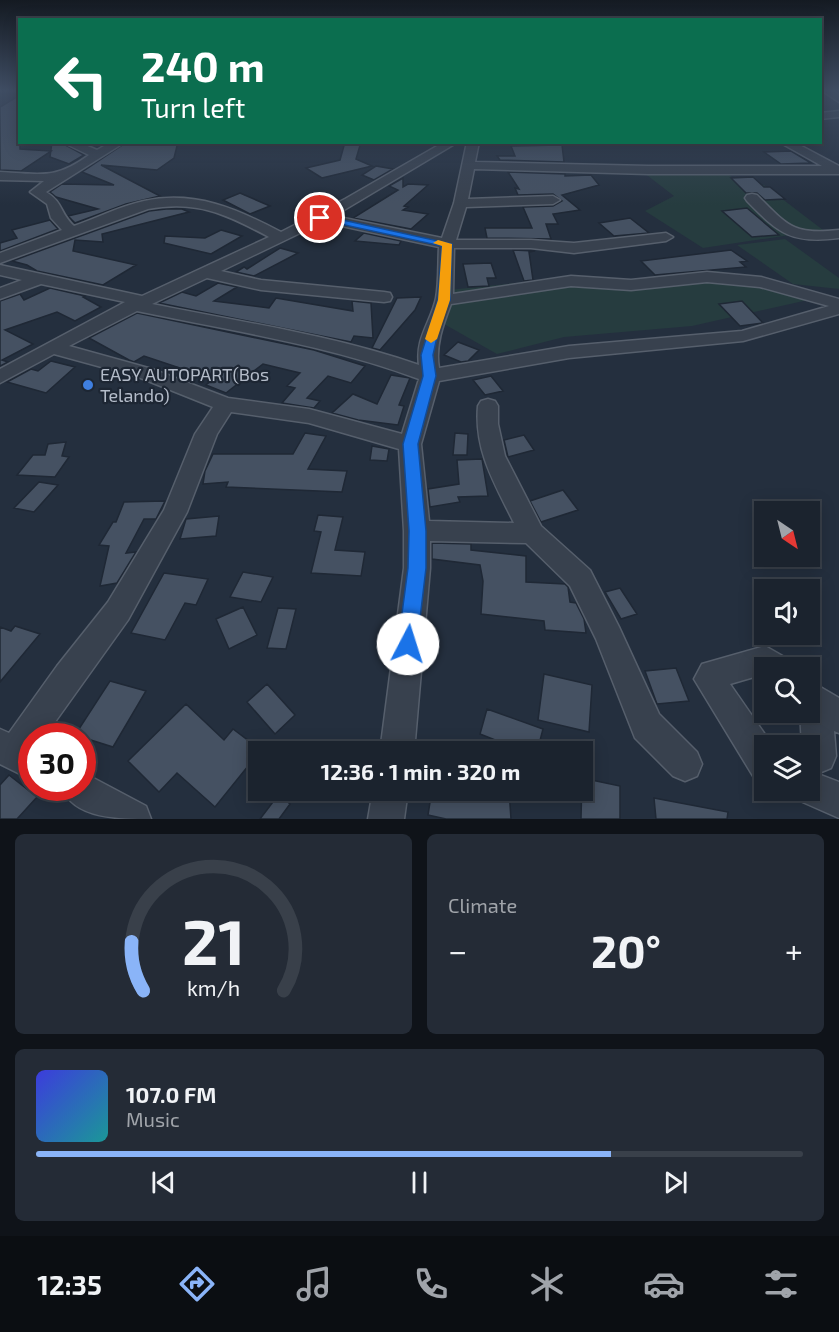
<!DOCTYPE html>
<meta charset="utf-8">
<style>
:root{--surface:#1b232e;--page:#242b36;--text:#f1f3f6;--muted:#a0a4aa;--line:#39404a;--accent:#8ab4f8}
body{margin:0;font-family:"Exo 2",sans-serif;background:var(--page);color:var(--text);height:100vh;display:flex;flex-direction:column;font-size:22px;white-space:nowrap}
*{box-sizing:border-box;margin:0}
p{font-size:20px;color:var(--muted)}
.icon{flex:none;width:33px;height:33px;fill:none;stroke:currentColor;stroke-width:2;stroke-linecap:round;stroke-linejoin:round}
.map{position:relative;height:819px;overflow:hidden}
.details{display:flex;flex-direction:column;gap:15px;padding:15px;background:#0f1319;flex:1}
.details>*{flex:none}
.banner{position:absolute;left:18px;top:18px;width:804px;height:126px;border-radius:0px;box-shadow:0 3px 15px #0003,0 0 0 2px var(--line);background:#0b6e4f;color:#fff;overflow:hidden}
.needle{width:39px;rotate:145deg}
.controls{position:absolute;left:754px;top:501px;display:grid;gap:12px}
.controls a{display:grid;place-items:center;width:66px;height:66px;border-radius:0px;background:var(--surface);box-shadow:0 3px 15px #0003,0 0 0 2px var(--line);font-size:30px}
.speed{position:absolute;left:18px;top:723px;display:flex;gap:12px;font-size:30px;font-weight:700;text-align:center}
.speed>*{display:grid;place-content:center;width:78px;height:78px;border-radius:50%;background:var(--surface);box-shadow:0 3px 15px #0003,0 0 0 2px var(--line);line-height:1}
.speed .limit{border:9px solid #d22;background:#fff;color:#111}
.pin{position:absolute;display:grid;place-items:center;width:51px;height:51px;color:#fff;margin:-26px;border:3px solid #fff;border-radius:50%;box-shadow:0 2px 6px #0007}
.me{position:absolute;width:66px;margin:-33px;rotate:5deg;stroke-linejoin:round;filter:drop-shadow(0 0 4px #0008)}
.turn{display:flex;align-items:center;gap:21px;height:126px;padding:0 24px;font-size:27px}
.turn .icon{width:78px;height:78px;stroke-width:2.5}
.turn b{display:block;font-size:42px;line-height:51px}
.big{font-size:45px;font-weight:700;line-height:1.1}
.details .tile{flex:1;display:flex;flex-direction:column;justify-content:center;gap:9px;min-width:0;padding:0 21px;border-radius:9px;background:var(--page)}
.details .dial{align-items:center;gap:0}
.dial svg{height:156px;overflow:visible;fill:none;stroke:var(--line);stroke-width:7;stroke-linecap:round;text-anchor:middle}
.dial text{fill:var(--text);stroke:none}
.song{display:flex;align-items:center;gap:18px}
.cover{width:72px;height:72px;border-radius:9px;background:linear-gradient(135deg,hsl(240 70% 55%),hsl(180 70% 35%))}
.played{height:6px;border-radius:3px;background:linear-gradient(90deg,var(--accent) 75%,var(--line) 75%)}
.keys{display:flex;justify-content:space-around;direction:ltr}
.heat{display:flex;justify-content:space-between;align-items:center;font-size:33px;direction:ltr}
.details .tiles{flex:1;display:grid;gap:15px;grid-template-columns:1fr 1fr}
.tile:last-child{grid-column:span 2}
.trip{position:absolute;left:248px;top:741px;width:345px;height:60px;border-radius:0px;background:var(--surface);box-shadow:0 3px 15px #0003,0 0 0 2px var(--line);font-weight:700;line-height:60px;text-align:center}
.menu{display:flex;height:96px;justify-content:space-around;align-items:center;background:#0b0e12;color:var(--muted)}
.menu .icon{width:42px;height:42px}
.menu .current{color:var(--accent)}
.menu b{font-size:27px;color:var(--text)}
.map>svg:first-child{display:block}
.green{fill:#263c3f}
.building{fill:#455162;stroke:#1f2835;stroke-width:1.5}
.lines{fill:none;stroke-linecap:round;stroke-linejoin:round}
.minor-casing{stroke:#565f6c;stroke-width:3}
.minor{fill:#38414e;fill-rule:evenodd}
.route{fill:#1a73e8;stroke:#114b97;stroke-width:1.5}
.slow{fill:#f59e0b}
.shop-dot{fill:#3f7fe0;stroke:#1d2633;stroke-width:2}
.labels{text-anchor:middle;stroke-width:4.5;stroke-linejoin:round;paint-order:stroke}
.poi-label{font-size:18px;fill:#b4bcc9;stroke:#1d2633;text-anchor:start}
</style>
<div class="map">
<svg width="839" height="819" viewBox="0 0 839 819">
<rect width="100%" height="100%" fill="#242f3e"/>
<path class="green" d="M721 168 739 183 764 185 823 230 703 248 645 211 674 196 639 169Z
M785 239 839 278V289L793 284 737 245Z
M716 271 771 284 817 298 692 326 564 337 497 354 444 324 448 290 565 278 606 285 635 279Z"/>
<path class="building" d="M20 95V149L51 151 21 171 0 170V107Z
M52 142H60L84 155 69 164 50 157Z
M127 142H178L174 158 157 170 101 165 160 196 126 204 75 223 68 216 98 209 56 197 50 192 62 184 114 185 82 172Z
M345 142H361L356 159 372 166 322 178 306 168 340 160Z
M562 145 564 162 500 160 497 156H515L511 146Z
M791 151 811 163 781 164 764 152Z
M376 166 393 169 374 180 362 175Z
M508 172 565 174V176L591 175 599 185 562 195 580 210 553 214 558 224H546L551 239 487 238 485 228H532L523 207 553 206 562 201 553 194 518 195 515 188 519 189Z
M753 177 764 187H770L785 199 765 200 757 193H746L731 178Z
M403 178V187L408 184 428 185 404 206 408 207 403 210 428 214 411 229 353 218 398 190 389 186Z
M240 193 270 206 250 214 223 200Z
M747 208 779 235 752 237 722 211Z
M166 209H182L189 212 102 234 103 242 75 240 73 251 136 265 103 285 37 271 27 265 12 261 149 211Z
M630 218 649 233 614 236 599 223Z
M50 220 58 229 0 251V243L17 238 12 230Z
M221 230 242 236 211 254 164 243 165 236 205 238Z
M364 233 401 241 399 245 355 241Z
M280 248 298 253 254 276 236 272 244 267 247 269Z
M513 250 535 251 529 252 533 280 524 281Z
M731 250 747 261 740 262 746 267 655 275 641 261Z
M491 263 496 278H487L489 286 468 287 463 264Z
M218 283 237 287 214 301 269 308 276 298 353 311 352 301 371 303 373 338 354 336 351 342 159 303 182 292 196 296Z
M50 288 85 296 83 297 101 307 75 321 57 312 5 330 33 344 2 360 8 362 0 366V301L20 294 24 300Z
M421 297 415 310 380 350 372 348 397 298Z
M742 301 763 323 740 326 719 304Z
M137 313 314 350 365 366 351 383 328 376 307 398 320 401 314 408 282 403 295 388 287 386 300 373 263 364 226 393 206 385 213 379 144 356 134 362 129 360 89 338Z
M458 342 479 350 468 361 461 362 444 355Z
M51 361 75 367 46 393 7 382 31 369 38 371Z
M391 375 410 378 399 405 404 406 398 425 358 420 332 413 353 394 377 404Z
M491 376 503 391 485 395 473 380Z
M305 433 326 436 308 469 347 471 342 492 226 487 228 482 203 484 205 471 213 454H293Z
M455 433 468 434 467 455H453Z
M524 435 534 450 508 457 504 440Z
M66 442 62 456 69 457 55 477 17 475 33 455H45L48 444Z
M372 446 389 449 387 461 370 460Z
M482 459 488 496 458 497 460 502 430 507 428 489 459 484 457 460Z
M39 482 58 485 34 512 14 508Z
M563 490 578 510 541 522 530 501Z
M165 501 156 519H144L126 553 136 552 117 583 100 586 109 546 99 545 113 522H116L124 502Z
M318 515 343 517 335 550 365 552 361 576 311 573 321 532 314 531Z
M219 516 216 536 180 539 186 519Z
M432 543 471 544V550L526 556V582L565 584 568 587 570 602 576 603 584 619 586 633 545 630 544 621 481 614 483 581 480 565 432 559Z
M243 572 273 577 261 602 230 597Z
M164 573 208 579 196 605 185 603 165 640 131 633Z
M620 588 637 614 621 619 605 592Z
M243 607 257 635 229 649 216 619Z
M278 608 296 609 286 649 267 648Z
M15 626 40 634 0 682V627L11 631Z
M676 668 689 701 657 704 645 671Z
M544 674 592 685 589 732 538 720Z
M110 681 146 691 113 747 75 735Z
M267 684 295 715 275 734 247 702Z
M186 704 224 740 233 729 261 750 215 807 177 773 159 792 128 761Z
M487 709 543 729 537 752H526L480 734Z
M9 775 37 797 17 819H0V785Z
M582 778 620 786V819H581Z
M432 790H509L511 819H446L428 815Z
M279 794 290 804 279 819H260Z
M654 798 728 812 727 819H656Z"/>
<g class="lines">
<g class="minor-casing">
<path id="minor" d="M821 90H832L839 95V102Z
M839 111V117L820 119V113Z
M62 142H78L97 150 111 142H125L46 192C64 203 59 212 74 226 97 218 120 206 144 201 195 190 237 209 281 232L345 199 444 142H458L334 216 442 238 454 203 467 142H479L475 162 648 166H822L779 142H794L839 166V174H648L474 169 468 199 553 196 560 200 553 204 466 207 456 240H531L574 243 666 233 673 237 666 241 574 253 531 248H454L453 294 571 276 631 280 707 272 761 277 839 299V314L743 341 569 358 439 381 421 444 429 521 514 523C495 484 474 451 478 406L481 401 488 399 495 401 498 406V424L505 456 541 526 590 570 619 627 659 714 697 752 702 764 697 776 685 781 673 776 635 738 596 639 570 586 526 543 430 541V568L414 752H380L404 568V531L399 449 309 423 231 412 217 434 187 512 128 620 45 736H32V780L0 764V729L9 733 57 666 108 602 164 510 195 434 213 407 138 377 54 354 0 383V369L125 302 41 284 0 299V288L22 280 0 275V265L142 296 269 237C226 214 197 200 148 209L0 263V253L62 230 51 218 47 204 30 192 44 181 0 180V172C41 174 55 180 89 155ZM323 222 439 247C438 264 439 282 436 298 431 322 415 338 419 365 333 335 241 322 152 304L207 278 261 290 384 302 390 301 392 297 390 293 384 292 261 280 221 271ZM707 282 760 287 829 306 742 331 569 346 439 368C435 346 443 325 451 304L571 286 631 290ZM137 311C232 331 328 345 419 379L402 434 309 409 228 398 152 369 69 346Z
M752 194 757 195C788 226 793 235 839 230V238C792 244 779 234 747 201L745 198 747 195Z
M765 646 786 658 790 668H765V679L761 675 730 684 773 746H765V781L753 776 694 679 702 664Z
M810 681 839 698V733L834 731 836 756 831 768 819 773 810 769V746H802L800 712H810Z
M810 771 839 782V818L798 800 794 790H810Z
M82 772 146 806 151 819C120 819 74 819 62 788H82Z
M373 790H408L404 819H368Z"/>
</g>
<use href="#minor" class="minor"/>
</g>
<linearGradient id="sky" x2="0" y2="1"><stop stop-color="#141a22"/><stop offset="0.44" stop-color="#3f4d63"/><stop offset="1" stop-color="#3f4d63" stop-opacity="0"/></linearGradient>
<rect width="839" height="205" fill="url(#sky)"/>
<path class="route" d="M320 215 452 244 450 300 440 324 433 355 436 376 418 444 426 531V568L417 644 414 650 408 653 401 650 398 644 408 568 409 531 403 444 423 376 421 355 438 300 442 246 317 219V216Z"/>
<path class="slow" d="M438 240 452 244 450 300 437 339 431 343 425 339 438 300 442 246 433 243Z"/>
<circle class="shop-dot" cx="88" cy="385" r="6"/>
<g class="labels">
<g class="poi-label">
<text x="100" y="381">EASY AUTOPART(Bos<tspan x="100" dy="21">Telando)</tspan></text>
</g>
</g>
</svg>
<div class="controls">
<a><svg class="needle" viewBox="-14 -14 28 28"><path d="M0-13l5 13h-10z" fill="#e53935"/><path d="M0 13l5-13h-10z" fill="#a0a4aa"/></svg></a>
<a><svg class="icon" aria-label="sound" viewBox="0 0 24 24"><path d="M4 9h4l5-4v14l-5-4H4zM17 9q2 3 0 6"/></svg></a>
<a><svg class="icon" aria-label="search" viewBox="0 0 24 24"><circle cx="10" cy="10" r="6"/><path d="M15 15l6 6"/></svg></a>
<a><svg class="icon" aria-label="layers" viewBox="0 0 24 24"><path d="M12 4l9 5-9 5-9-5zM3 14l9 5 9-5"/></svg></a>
</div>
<div class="speed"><div class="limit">30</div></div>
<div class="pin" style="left:320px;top:218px;background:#d93025"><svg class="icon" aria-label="arrive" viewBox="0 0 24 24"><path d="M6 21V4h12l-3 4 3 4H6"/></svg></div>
<svg class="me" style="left:408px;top:644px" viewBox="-20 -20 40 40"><circle r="19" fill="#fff"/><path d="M0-13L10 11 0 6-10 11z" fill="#1a73e8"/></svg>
<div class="trip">12:36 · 1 min · 320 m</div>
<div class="banner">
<div class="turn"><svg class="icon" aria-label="left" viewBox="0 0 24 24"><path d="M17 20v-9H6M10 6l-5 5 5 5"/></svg><div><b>240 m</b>Turn left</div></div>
</div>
</div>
<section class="details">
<div class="tiles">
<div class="tile dial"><svg viewBox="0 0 100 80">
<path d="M14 69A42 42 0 1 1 86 69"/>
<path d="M14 69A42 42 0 0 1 8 44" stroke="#8ab4f8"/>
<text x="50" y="56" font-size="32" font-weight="700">21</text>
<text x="50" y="72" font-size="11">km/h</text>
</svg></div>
<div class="tile"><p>Climate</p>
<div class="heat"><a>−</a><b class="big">20°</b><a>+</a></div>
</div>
<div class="tile">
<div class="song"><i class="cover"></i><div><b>107.0 FM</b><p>Music</p></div></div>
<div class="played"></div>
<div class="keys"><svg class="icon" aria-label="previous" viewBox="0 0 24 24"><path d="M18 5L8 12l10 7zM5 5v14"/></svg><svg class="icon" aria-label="pause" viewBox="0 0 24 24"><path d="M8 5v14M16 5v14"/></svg><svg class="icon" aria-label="next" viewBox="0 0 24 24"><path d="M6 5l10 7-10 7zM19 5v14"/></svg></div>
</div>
</div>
</section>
<nav class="menu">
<b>12:35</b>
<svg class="icon current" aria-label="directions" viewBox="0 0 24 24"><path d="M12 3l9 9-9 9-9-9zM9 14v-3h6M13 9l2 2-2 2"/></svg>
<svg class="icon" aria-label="music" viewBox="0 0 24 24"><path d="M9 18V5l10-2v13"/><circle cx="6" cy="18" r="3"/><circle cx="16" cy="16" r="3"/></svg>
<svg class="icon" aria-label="phone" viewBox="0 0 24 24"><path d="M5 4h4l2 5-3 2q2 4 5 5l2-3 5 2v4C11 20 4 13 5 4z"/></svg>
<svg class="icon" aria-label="climate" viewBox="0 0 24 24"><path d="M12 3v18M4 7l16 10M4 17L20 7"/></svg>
<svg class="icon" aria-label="car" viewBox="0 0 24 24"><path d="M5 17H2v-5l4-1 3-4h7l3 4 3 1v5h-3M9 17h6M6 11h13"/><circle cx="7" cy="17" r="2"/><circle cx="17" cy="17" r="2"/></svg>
<svg class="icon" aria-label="filters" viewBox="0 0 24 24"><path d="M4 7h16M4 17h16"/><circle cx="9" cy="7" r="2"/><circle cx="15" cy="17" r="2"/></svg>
</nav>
